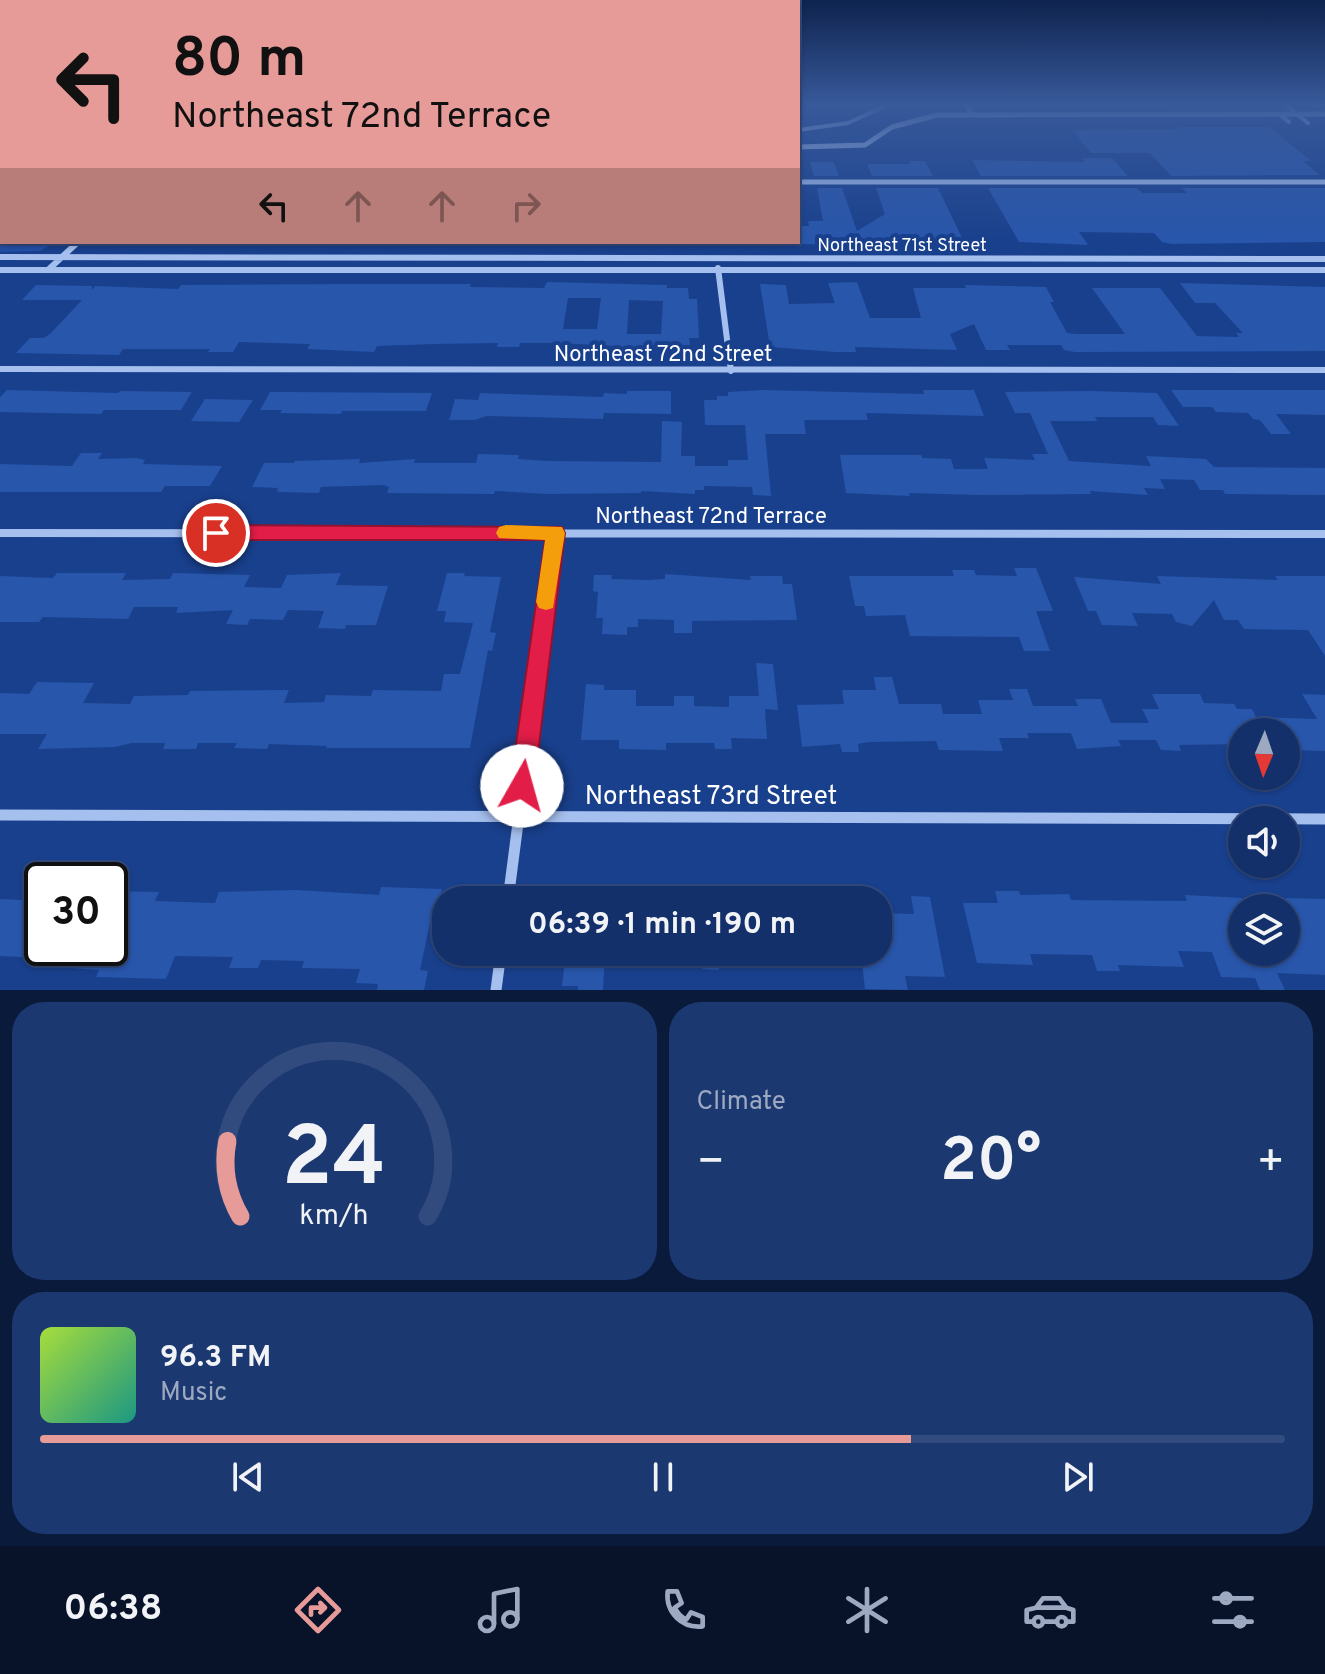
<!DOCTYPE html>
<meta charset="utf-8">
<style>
:root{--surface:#13306a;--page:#1c3870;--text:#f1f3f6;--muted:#9da9c1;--line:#324b7e;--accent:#e69b98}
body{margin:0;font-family:Overpass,sans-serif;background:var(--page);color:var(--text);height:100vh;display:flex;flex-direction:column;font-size:30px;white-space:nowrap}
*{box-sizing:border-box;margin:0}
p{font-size:26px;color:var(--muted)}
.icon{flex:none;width:44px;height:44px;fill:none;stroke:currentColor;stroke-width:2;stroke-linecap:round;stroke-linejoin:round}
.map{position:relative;height:990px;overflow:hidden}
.sheet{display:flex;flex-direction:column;gap:12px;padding:12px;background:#0a1a3a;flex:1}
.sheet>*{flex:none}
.top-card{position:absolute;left:0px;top:0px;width:800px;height:244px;box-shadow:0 2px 6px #0004,0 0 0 2px var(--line);background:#e69b98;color:#111;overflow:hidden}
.needle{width:52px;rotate:182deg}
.tools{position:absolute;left:1228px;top:718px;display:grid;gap:16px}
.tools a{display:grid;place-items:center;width:72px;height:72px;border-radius:50%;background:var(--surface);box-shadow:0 2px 6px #0004,0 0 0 2px var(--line);font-size:40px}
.speed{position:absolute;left:24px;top:862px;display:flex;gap:16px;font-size:40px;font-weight:700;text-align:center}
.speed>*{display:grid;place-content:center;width:104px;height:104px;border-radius:50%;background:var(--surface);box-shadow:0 2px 6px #0004,0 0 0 2px var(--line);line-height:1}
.speed .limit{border:4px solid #111;border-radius:12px;background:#fff;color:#111}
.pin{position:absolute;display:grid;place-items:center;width:68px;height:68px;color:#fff;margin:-34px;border:4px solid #fff;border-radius:50%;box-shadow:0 2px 8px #0007}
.me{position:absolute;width:88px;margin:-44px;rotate:7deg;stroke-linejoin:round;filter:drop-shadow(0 0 6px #0008)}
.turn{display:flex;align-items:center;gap:28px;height:168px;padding:0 40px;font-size:36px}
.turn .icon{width:104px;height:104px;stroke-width:2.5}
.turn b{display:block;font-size:56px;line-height:68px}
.lanes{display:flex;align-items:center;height:76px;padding:0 40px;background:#0003;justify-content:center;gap:40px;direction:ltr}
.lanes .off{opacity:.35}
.big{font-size:60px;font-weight:700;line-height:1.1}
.sheet .tile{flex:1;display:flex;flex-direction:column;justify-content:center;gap:12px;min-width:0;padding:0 28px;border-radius:32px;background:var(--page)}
.sheet .dial{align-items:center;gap:0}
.dial svg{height:208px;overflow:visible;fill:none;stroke:var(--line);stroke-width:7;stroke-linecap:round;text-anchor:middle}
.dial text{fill:var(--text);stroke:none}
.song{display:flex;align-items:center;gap:24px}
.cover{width:96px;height:96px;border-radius:12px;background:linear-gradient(135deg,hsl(80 70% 55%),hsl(170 70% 35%))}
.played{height:8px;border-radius:4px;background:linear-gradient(90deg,var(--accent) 70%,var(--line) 70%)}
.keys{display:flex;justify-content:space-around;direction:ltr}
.heat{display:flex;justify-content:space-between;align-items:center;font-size:44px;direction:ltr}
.sheet .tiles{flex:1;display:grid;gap:12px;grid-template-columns:1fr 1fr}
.tile:last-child{grid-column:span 2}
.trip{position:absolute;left:432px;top:886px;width:460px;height:80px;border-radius:32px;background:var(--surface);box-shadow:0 2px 6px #0004,0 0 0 2px var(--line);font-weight:700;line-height:80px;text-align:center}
.tab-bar{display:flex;height:128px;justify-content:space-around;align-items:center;background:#08132a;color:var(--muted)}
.tab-bar .icon{width:56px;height:56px}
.tab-bar .current{color:var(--accent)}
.tab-bar b{font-size:36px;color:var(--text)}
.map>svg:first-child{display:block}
.green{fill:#2250a6}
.building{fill:#2856ab;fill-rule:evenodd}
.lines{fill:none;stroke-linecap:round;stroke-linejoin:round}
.service{stroke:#a5bfee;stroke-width:4}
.minor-far3{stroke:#a5bfee;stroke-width:5}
.minor-far2{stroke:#a5bfee;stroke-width:6}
.minor-far1{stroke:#a5bfee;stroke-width:8}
.minor{stroke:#a5bfee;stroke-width:11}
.route{fill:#e11d48;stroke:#92132f;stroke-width:2}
.slow{fill:#f59e0b}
.labels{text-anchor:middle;stroke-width:8;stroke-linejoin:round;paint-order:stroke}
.far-street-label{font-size:18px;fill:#fff;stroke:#19408d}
.street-label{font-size:22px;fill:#fff;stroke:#19408d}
.near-street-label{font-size:26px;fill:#fff;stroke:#19408d}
</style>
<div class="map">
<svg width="1325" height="990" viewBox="0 0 1325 990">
<rect width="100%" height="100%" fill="#19408d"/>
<path class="green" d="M2 200V242H56L40 251 0 252Z"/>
<path class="building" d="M1177 127H1269L1311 161H1303L1320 175 1171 176 1150 153H1091L1072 130 1179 129Z
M1082 158H1112L1128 176H981L972 160 1085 162Z
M909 161H925L933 176H872L867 164H910Z
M810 162H834L839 176H814Z
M817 188H842L857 231 885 214 876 188H938L964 242 898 243 901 251 879 241H850L852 245 798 244V226H809L808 221H823Z
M988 188H1137L1142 193H1187L1182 188H1325V242L1171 244 1162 242 1154 233 1079 232 1088 245 1019 242Z
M547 282 667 285V288H688L689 299H697L699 338H689L690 345H683L684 350H616V346L558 343H520L519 347H497L498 343 433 344 377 346 374 352 307 349 310 344 239 342 233 352H208L210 349H123L119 355 16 353 30 338H43L50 334 82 300H22L36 285 92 286V290L95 286 178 289 181 285 345 284H471L470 287 544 288ZM568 298H601L597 329H563ZM629 300 663 301 661 334H627Z
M857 282 870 318H921L913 288H966L965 285 1046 287 1054 302H1050L1067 333 1076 334H1125L1092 288H1160L1197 336 1239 337 1236 333H1243L1215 303H1195L1180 283 1325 287V351L1075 352 1064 350 1061 345H1007L1010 350H986L974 324 950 334 957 350 855 347 856 352H836L770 347 760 284 786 285 789 304 835 303 828 283Z
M7 390 118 393 120 391 192 392 181 410H104L101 414 0 412V397Z
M763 390 924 394 923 390H974L984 416 866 413 868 420H804L806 434H765L771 496 753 495 752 487 704 486V490H695V494L641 491V493L548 494 495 491 494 494 387 493 389 487 384 485 321 487 319 493 280 492 277 491 278 488 252 487 264 463H294L295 461 360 459 359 463 415 459 414 463H476L478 454 519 455 518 459 548 461 661 462 662 421 682 422 681 456H695V466H728V460H748L745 425H705L704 400H717V396H728V392Z
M1171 390H1325V415L1276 414 1291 434H1271L1260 420 1253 419 1248 413 1216 412 1212 407H1183Z
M627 391H671V414L604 413 603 419 486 416 475 420H449L455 399 478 400 480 393 603 397 604 393 627 394Z
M1091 391 1157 393 1179 426 1158 425 1153 417H1095L1097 421H1050L1069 461 1151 466 1146 456 1206 459 1214 467 1325 468V495L1225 494 1223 490H1200L1194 480 1160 479 1165 489 1144 488 1148 495 1090 491 1091 494 977 495 909 493 910 496 846 493 840 455H921L922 458 951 459 954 469H988L984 458 1035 460 1032 454H1048L1030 413H1015L1005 392Z
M270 392H284L432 393 426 411H342L341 414 280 413 282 410H260Z
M205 399 253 400 239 422 191 421Z
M81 453H102L98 459 137 458 145 460 143 464 222 466 210 486H165L161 492H0V464L72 466Z
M1014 568H1036L1053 611H1036L1050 651H1024L1019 637 910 636 905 615 866 616 864 606H855L849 576H954L952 570H974L976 575 1017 576Z
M57 573H126L122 580 170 579 173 573 250 575 244 587 281 588 287 575 341 573 336 585 388 586 376 625H346L345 629 318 628 324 611 288 610 283 620 250 619 247 625 226 624 233 610 176 613 178 607H134L128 619 43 617 39 622H0V576L53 578Z
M447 573H465L464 576 501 577 490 632 496 633 492 651 488 650 470 748H326L327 746 269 744 267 749 234 748 237 743H198L196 749H163L165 743H132L115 747 38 749 47 734H0V693L29 694 37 682 94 683 83 703 130 704 134 696 188 695 190 691 289 690 284 703 324 702 326 695 371 696 373 690 441 691 444 674H460L473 623 444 622 446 611H437Z
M665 574 751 580 750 576H782L783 584H792L797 620 692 621V633H674V620L638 619V627H627V635L602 634 603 618H596L598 592 593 591 594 575H612L611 579 648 580 665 579Z
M1157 576 1278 580 1275 576H1325V656L1308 630 1244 629 1238 620H1224L1214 600 1192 626 1176 622 1172 614 1132 613 1138 626 1102 625 1096 611H1088L1074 577 1161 584Z
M756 663 773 664 778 710 765 709 767 739 731 738 732 749H715L714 743H666V750L619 749V740H581L586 684 604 685V690H636V706H674V696H694V706L729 707V696H759Z
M874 677H892L899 704H941L943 714H982L978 700H1013L1009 689H1027L1033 706H1078L1075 699H1101L1111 723H1149L1142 709H1159L1152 694H1200L1204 703 1234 704 1237 709H1252L1256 717 1317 719 1302 694 1325 695V751L1286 750V732H1242V744L1179 745 1181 751 1161 750 1156 740H1118L1121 746 1077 749 1071 733H1027L1029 738H999L1003 751 939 750 936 741 869 742 858 744 859 752H842L840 744 802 747 797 705 844 704 842 690H876Z
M381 887 442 889 435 924 430 923 420 970 428 971 424 990H377L378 984 356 983 360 969 302 968 304 961 261 960 258 968H229L233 957 175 956 166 979 96 977 99 970 58 967 67 948H110V891L159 892 155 901 215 903 219 892 297 890 379 895Z
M995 891H1019L1020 895 1069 894 1071 900 1187 901 1185 895 1242 898V952H1286V898L1325 899V975L1277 973 1285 990H1260L1255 978 1221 977 1212 952 1178 951 1184 967 1118 965 1120 971H1097L1092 955 1030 954 1033 965 977 963 963 903H998Z
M911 896 930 897 945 977 905 976 908 990 865 989 862 963H870L869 952H878V913L914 914Z
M0 899 42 901V958L0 956Z
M566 952H605L603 990H578V986H562Z
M688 952H732L718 970 703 969Z"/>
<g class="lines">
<path class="service" d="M1288 107 1308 123
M1279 114 1289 122
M798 130 848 123 892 103"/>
<path class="minor-far3" d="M964 103 973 115
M798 147 865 145 892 127 937 115 1325 114
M798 182H1325"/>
<path class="minor-far2" d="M0 257 1325 259
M718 268 731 371
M0 270H1325
M48 270 78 242
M0 369 1325 370"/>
<path class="minor-far1" d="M0 533 1325 534
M537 671 555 533"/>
<path class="minor" d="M0 815 1325 819
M508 900 538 669
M496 990 501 952"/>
</g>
<linearGradient id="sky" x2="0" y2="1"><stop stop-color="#0e234e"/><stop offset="0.43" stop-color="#38599a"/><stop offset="1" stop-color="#38599a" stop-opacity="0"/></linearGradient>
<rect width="1325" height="242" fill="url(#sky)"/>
<path class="route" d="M216 525 562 527 565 533 534 786 531 795 522 798 514 795 510 786 545 540H216L209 538 206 533 209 527Z"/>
<path class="slow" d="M506 525 562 527 565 533 553 608 546 610 539 608 536 602 545 540 499 538 496 533 499 527Z"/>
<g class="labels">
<g class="far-street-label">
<text x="902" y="251">Northeast 71st Street</text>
</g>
<g class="street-label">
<text x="663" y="361">Northeast 72nd Street</text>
<text x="711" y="523">Northeast 72nd Terrace</text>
</g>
<g class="near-street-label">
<text x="711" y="804">Northeast 73rd Street</text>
</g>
</g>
</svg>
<div class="tools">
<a><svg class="needle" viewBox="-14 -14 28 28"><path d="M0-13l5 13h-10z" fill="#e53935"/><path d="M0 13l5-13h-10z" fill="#9da9c1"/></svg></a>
<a><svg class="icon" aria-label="sound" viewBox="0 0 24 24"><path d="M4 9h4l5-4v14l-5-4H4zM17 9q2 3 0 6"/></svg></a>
<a><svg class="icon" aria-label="layers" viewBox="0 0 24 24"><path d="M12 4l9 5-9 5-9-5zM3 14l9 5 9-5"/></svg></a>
</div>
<div class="speed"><div class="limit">30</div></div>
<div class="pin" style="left:216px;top:533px;background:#d93025"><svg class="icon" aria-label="arrive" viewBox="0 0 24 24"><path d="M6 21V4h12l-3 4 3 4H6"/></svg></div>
<svg class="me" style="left:522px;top:786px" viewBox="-20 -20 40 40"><circle r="19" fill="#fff"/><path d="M0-13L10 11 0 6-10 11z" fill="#e11d48"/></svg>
<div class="trip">06:39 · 1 min · 190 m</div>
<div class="top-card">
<div class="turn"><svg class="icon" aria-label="left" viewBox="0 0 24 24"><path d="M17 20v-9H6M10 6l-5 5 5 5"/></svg><div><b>80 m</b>Northeast 72nd Terrace</div></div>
<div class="lanes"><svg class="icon" aria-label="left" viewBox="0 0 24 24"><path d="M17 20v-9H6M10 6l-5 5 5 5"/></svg><svg class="icon off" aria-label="ahead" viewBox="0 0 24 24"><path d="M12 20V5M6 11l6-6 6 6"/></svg><svg class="icon off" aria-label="ahead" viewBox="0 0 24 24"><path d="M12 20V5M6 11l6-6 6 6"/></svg><svg class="icon off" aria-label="right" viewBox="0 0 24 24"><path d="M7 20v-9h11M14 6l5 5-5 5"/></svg></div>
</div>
</div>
<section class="sheet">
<div class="tiles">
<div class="tile dial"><svg viewBox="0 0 100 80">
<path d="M14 69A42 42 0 1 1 86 69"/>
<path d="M14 69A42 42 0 0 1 9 40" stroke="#e69b98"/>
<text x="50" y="56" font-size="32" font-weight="700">24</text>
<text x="50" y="72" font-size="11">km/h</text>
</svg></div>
<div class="tile"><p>Climate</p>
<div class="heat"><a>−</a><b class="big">20°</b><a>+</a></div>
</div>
<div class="tile">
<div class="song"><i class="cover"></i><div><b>96.3 FM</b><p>Music</p></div></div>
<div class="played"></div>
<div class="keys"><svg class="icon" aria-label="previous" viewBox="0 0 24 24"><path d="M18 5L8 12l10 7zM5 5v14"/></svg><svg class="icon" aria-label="pause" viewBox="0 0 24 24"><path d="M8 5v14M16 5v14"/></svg><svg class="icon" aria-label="next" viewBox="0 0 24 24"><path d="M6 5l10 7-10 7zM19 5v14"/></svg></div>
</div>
</div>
</section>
<nav class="tab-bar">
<b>06:38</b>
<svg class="icon current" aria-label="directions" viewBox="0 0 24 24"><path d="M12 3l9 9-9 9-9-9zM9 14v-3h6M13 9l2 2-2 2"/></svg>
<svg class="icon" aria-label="music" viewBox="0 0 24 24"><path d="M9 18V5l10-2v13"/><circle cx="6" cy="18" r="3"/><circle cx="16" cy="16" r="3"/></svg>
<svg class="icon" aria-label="phone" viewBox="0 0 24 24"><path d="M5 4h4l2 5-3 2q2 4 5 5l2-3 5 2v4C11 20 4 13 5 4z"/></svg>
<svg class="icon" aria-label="climate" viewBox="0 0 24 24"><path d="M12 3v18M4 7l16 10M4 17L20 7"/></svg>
<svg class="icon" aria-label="car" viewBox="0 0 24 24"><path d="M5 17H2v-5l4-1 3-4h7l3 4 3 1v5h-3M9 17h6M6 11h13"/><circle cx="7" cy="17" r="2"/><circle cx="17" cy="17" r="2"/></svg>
<svg class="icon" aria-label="filters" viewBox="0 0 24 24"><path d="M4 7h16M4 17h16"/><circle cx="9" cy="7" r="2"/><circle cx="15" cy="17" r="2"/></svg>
</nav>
